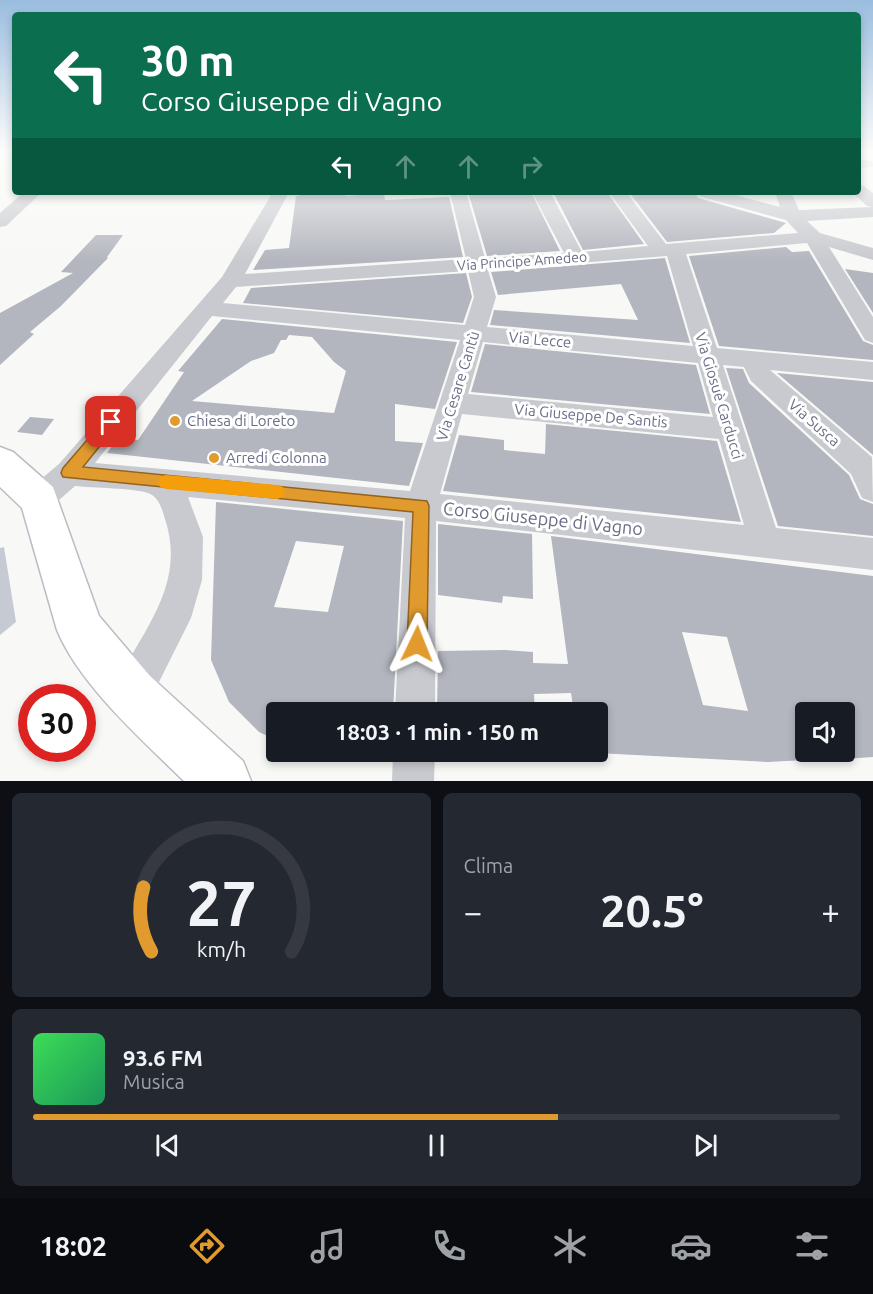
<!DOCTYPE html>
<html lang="it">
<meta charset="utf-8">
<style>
:root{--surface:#171b24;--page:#242831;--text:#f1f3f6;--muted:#9ea1a6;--line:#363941;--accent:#e19a2e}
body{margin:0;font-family:Ubuntu,sans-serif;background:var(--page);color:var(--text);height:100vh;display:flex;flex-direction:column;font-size:22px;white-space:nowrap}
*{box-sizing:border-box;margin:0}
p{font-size:20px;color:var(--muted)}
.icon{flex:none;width:33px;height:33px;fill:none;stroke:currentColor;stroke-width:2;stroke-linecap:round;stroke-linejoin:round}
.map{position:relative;height:781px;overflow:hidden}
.details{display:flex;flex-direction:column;gap:12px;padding:12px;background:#0d0f14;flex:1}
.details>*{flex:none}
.top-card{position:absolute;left:12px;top:12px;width:849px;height:183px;border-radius:6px;box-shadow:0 3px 9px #0003;background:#0b6e4f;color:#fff;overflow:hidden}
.tools{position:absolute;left:795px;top:702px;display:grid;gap:12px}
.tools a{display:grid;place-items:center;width:60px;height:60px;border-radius:6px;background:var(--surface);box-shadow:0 3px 9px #0003;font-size:30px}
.speed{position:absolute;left:18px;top:684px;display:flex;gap:12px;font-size:30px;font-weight:700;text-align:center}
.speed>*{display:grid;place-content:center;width:78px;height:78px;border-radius:50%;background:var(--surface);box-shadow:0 3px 9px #0003;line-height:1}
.speed .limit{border:9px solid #d22;background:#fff;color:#111}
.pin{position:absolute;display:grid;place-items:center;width:51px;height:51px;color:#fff;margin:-26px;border-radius:12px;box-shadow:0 3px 9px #0006}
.me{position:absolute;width:66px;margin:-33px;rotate:2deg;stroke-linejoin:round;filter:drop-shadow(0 0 4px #0008)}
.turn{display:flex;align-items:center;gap:21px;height:126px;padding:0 30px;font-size:27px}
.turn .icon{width:78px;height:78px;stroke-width:2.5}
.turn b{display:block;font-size:42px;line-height:51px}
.lanes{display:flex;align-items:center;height:57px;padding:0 30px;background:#0003;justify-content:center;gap:30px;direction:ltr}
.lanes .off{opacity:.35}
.big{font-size:45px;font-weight:600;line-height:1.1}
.details .widget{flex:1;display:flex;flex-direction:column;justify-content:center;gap:9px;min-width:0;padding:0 21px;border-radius:9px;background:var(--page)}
.details .dial{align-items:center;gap:0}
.dial svg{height:156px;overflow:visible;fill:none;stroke:var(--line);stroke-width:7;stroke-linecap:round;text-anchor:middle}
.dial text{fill:var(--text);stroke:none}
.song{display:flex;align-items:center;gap:18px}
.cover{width:72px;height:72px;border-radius:9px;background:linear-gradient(135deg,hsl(130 70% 55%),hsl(150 70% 35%))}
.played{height:6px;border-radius:3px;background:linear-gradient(90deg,var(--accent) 65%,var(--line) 65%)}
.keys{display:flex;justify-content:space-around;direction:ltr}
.heat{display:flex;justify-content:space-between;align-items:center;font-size:33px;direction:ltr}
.details .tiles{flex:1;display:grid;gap:12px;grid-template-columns:1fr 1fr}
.widget:last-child{grid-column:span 2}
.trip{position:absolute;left:266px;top:702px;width:342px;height:60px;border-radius:6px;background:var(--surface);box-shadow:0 3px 9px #0003;font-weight:600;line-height:60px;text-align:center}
.dock{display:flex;height:96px;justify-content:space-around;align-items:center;background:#090b0e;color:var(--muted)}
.dock .icon{width:42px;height:42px}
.dock .active{color:var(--accent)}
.dock b{font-size:27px;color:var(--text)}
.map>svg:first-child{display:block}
.water{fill:#c6cad2}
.building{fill:#b4b6bf;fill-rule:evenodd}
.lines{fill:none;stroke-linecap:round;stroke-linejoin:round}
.secondary-casing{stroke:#bbbcc3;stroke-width:3}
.street{fill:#c9cacf;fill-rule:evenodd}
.secondary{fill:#fff;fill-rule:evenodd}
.route{fill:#e19a2e;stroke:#92641e;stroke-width:1.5}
.slow{fill:#f59e0b}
.poi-dot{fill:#e19a2e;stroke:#fff;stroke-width:2}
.labels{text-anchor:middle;stroke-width:6;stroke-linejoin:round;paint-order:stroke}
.far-street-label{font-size:14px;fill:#686e87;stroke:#fff}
.street-label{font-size:15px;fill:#686e87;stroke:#fff}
.poi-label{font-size:15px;fill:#686e87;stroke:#fff;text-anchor:start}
.near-street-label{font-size:18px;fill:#686e87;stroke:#fff}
</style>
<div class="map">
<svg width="873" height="781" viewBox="0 0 873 781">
<rect width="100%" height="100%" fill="#f8f9f6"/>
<path class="water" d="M4 547 16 622 0 635V548Z"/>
<path class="building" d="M300 192H346V196L384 193 385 200 449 197 463 257 253 270 265 250 289 248 296 196H299Z
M471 192H531L560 251 487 256 469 195H472Z
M553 192H607L644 244 583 250Z
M629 192H695L698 198 786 223 774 233 667 242Z
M96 235H123L107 257 108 258 61 306 30 332 34 334 0 365V313L73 273 61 272Z
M786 247 792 252 809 251 863 341 873 345V360L719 346 689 256Z
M665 258 690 343 490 325 494 310 638 320 621 284 498 295 491 272Z
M845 269 873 273V313Z
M466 273 472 297 463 323 243 303 251 288Z
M222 319 457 342 435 409 395 404V441L423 443 409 486 107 453 118 438 138 440 184 372 178 371ZM289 335 312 337 334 362 346 371 334 413 192 401 251 361 274 353 281 340H286Z
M485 344 696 365 710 414 471 392Z
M726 368 743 369 749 383 849 475 860 499 873 504V536L778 526Z
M777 373 873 382V455Z
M30 417 54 419 42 435 17 432Z
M546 424 717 441 741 522 443 491 459 435 504 440V450L545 454Z
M216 502 403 521 393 712H276V740L259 732 229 702 211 660ZM296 541 344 546 328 612 274 607Z
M438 524 532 534 533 599 503 596 502 603 438 595Z
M551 536 873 576V757L844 759V712H806V760L768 762 597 753V712H574L571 693 534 694 535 712H437L438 651 505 650 533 652V663L568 664ZM682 632 727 637 748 711 703 705Z"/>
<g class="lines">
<g class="secondary-casing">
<path id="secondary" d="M0 447 13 452 53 487 99 616 150 676 243 761 251 781H184C142 740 79 684 57 630L22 508 0 487Z"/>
</g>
<path class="street" d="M858 159 872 161 873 166 858 169Z
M858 184 864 186 873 193V217L807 221 820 233 873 248V260L829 247 873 317V343L865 340 807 243 686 254 717 348 873 362V380L770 370 872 457 873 502 862 498 851 474 751 381 744 367 723 365 776 528 873 538V570L436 521 435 712H395L405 518 188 497 203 537 202 580 191 618 146 708 132 714 118 708 112 694C137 634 188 589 165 519 162 509 159 497 148 493 132 488 94 488 75 486L50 508 39 512 28 508 24 499 28 490 59 464 222 277 273 192H289L245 274 466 259 450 192H466L485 258 564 253 533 194 534 192H550L582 252 648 246 609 192H626L666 244 798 233 786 220 699 196 697 192H724L780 207 775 192H791L799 210 872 207 867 206 852 192H858ZM667 256 693 346 487 327 496 297 488 270ZM468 271 474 297 465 325 223 303 236 287ZM212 316 460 340 410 491 95 463ZM483 342 698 363 713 417 468 394ZM462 414 719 439 744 525 440 494Z
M24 192H42L6 226 0 227V213Z
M393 752H435L434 781H392Z"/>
<use href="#secondary" class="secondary"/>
</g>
<linearGradient id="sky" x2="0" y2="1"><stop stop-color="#9abddf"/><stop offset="0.58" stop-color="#fcfcfb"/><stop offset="1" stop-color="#fcfcfb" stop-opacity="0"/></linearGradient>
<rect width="873" height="261" fill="url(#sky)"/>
<path class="route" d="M111 417 116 418 118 422 116 426 83 467 427 501 429 506 427 644 424 651 417 654 410 651 407 644 413 512 63 477 61 473 63 468 106 418Z"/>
<path class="slow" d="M166 475 277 485 283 487 285 492 283 497 277 499 166 489 160 487 158 482 160 477Z"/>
<g class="poi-dot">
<circle cx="175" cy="421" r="6"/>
<circle cx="214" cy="458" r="6"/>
</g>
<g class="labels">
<g class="far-street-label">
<text transform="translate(522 261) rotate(-4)" y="5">Via Principe Amedeo</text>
</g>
<g class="street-label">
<text transform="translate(540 340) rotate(5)" y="5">Via Lecce</text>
<text transform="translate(458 386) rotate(-73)" y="5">Via Cesare Cantù</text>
<text transform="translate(719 396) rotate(73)" y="5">Via Giosuè Carducci</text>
<text transform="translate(591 416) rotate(5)" y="5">Via Giuseppe De Santis</text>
<text transform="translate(814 423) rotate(41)" y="5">Via Susca</text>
</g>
<g class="poi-label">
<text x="187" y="426">Chiesa di Loreto</text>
<text x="226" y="463">Arredi Colonna</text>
</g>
<g class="near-street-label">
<text transform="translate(543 519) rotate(6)" y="6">Corso Giuseppe di Vagno</text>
</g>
</g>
</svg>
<div class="tools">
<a><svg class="icon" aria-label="sound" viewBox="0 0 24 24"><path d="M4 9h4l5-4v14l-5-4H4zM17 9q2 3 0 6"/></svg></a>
</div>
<div class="speed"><div class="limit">30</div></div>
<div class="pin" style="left:111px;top:422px;background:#d93025"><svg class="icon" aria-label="arrive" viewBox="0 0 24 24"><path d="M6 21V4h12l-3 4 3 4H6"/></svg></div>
<svg class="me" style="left:417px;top:644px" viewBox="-20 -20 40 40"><path d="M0-17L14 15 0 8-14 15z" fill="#e19a2e" stroke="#fff" stroke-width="4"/></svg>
<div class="trip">18:03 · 1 min · 150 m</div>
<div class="top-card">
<div class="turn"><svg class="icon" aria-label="left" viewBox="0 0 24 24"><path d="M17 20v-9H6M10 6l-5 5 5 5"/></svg><div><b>30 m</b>Corso Giuseppe di Vagno</div></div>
<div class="lanes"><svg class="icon" aria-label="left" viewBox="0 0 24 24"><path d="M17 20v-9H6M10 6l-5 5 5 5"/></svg><svg class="icon off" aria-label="ahead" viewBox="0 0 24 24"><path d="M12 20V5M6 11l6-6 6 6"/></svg><svg class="icon off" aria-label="ahead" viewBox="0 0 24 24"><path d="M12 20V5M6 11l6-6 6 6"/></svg><svg class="icon off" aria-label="right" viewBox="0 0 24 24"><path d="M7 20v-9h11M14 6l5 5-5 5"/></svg></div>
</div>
</div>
<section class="details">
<div class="tiles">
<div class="widget dial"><svg viewBox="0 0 100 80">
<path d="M14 69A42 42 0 1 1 86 69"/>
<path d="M14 69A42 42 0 0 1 10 36" stroke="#e19a2e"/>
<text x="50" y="56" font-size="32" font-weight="700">27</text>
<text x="50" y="72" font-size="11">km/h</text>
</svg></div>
<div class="widget"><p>Clima</p>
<div class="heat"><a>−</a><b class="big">20.5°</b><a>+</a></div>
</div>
<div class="widget">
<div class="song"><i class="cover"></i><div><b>93.6 FM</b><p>Musica</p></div></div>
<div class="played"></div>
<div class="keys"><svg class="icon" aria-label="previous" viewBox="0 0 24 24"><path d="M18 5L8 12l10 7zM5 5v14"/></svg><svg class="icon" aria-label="pause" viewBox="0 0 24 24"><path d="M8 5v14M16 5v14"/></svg><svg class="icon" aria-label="next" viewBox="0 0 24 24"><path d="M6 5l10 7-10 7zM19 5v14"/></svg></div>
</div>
</div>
</section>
<nav class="dock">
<b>18:02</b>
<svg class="icon active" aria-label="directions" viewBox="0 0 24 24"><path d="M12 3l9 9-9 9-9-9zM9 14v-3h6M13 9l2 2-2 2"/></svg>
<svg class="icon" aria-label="music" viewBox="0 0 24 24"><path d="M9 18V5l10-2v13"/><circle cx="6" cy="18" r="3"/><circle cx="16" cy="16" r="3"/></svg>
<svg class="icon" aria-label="phone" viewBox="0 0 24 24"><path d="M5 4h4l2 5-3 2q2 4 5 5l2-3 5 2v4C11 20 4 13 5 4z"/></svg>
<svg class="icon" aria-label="climate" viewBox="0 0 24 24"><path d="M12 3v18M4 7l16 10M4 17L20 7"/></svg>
<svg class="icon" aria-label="car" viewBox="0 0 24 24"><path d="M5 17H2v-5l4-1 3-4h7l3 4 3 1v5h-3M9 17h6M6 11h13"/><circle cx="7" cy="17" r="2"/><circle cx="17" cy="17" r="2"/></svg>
<svg class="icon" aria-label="filters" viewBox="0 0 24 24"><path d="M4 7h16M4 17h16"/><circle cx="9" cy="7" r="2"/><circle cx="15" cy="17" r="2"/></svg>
</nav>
